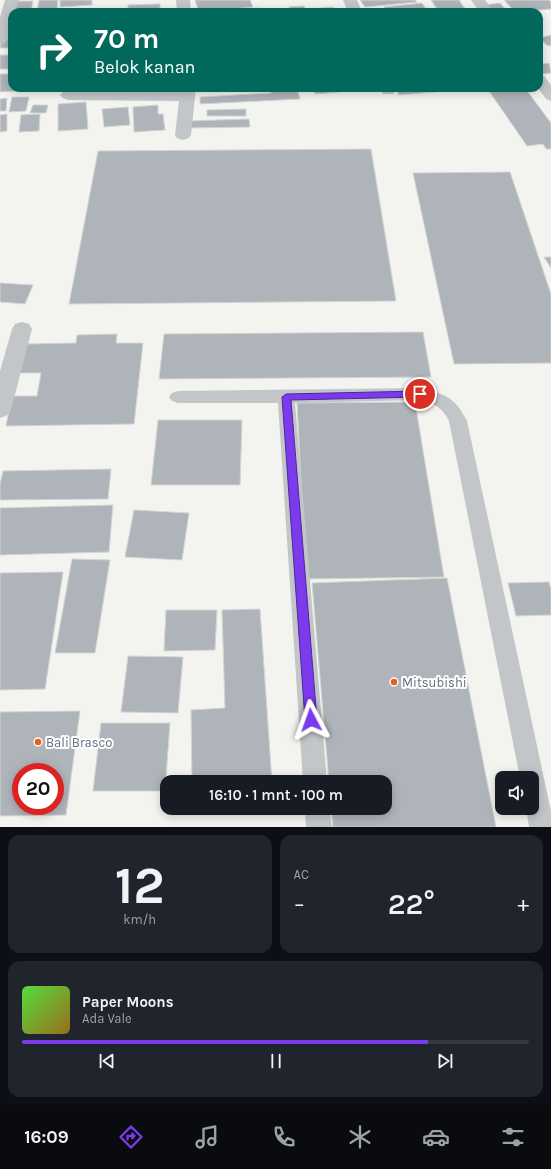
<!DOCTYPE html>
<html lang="id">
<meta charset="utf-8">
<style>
:root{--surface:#171b24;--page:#20242c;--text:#f1f3f6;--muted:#9ea1a6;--line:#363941;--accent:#7c3aed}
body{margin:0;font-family:Karla,sans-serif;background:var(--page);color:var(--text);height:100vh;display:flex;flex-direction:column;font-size:15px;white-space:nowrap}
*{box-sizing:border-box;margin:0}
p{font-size:13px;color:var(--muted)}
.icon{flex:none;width:22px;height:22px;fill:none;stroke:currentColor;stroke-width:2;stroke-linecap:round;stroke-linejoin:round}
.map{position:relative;height:827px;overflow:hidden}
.panel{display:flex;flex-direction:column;gap:8px;padding:8px;background:#0d0f14;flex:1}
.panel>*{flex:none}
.banner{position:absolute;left:8px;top:8px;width:535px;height:84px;border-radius:12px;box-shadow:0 2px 10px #0003;background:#00695c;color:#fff;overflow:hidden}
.controls{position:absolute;left:495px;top:771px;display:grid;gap:8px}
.controls a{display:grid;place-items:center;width:44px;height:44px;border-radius:8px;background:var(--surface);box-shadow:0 2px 10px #0003;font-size:20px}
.speed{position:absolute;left:12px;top:763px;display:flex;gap:8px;font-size:20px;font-weight:700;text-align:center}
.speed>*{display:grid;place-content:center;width:52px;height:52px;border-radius:50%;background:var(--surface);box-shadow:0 2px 10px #0003;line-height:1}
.speed .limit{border:6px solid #d22;background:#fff;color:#111}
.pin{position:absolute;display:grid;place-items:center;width:34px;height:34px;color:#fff;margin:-17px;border:2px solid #fff;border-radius:50%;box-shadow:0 1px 4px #0007}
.me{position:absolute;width:44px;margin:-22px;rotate:356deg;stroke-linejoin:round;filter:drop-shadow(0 0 3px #0008)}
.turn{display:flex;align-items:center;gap:14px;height:84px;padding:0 20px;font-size:18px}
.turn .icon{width:52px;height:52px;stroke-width:2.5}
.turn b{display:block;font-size:28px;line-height:34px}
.big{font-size:30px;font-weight:600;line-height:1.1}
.panel .tile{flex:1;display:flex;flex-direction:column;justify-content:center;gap:6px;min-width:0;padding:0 14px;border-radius:12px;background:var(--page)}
.panel .dial{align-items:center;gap:0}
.dial b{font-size:52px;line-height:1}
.song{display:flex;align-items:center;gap:12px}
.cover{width:48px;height:48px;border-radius:6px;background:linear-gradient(135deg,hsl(110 70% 55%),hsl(40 70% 35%))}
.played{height:4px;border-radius:2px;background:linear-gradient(90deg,var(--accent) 80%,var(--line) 80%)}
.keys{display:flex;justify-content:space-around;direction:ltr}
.heat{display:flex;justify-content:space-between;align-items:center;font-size:22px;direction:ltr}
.panel .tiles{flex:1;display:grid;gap:8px;grid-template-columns:1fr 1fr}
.tile:last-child{grid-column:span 2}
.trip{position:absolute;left:160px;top:775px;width:232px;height:40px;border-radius:12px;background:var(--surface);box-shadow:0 2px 10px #0003;font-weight:600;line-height:40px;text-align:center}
.tab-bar{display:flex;height:64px;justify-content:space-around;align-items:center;background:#090b0e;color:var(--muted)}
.tab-bar .icon{width:28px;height:28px}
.tab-bar .active{color:var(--accent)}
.tab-bar b{font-size:18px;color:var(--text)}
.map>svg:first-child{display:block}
.building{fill:#aeb4ba;stroke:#d4d5d2;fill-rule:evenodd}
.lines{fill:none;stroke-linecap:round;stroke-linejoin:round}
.lane{fill:#c3c6c9;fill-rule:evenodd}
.street{fill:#c3c6c9;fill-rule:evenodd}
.route{fill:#7c3aed;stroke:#51269a}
.poi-dot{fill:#eb5f18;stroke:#fff;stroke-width:1.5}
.labels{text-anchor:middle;stroke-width:4;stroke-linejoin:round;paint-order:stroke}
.near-poi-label{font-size:13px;fill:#617082;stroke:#fff;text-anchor:start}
</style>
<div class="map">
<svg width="551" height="827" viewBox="0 0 551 827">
<rect width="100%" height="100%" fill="#f3f4ef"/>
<path class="building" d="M39 0H58L57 11 37 12Z
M60 0H92V5L60 7Z
M195 0H250L253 7 199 12Z
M360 0H415L417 2 365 7Z
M431 0H459L467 12H439Z
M504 0H549L551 2V9L515 12Z
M14 1H33L31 12H12L11 15Z
M422 3 428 12H388L384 7Z
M500 3 506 10 491 12 485 5Z
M160 4V12H128V5Z
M304 6 307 12H291L289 7Z
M333 7 335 12H311L310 9Z
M259 8 261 12H211Z
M551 35V45L548 46 539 38Z
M2 38H12V48H0Z
M0 55H12V69H0Z
M549 63 551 73 541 74 539 64Z
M0 74H12V88H16V91L0 92Z
M84 88H108V91H83Z
M270 88H297L300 99 200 104V97L271 93Z
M314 88H337L339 92 315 94Z
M395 88H480L399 95Z
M487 88H525L551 123V149H546L543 144 527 146Z
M12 97H29L26 111 9 112Z
M7 98 6 111H0V99Z
M86 102 88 129 58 131V104Z
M33 105H48L46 113H30Z
M158 105V114H163L165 130 134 132 133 107Z
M128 107 130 125 104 127 102 109Z
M246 109V116H207V110Z
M7 114V131L0 132V115Z
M40 114 39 131 19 132 21 115Z
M249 119 250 127 187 128V121Z
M371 149 396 301 69 304 98 151Z
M510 172 551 294V363L454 364 413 173Z
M544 257H551V268Z
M0 283 33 285 25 304 0 302Z
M423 332 431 377 159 379 164 334Z
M117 334 116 343H143L134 424 6 426 12 396H37L41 373H20L26 344 76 343 77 335Z
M415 402 444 577 306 579 297 403Z
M158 420H242L240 485H151Z
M111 469 108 499 0 500V484L3 471Z
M113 505 109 552 0 555V508Z
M134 510 189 513 182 560 125 557Z
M72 559 110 560 95 653H55Z
M63 572 45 689 0 690V573Z
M447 578 496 827H333L331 808H385V782H329L312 583Z
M549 582 551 589V615L516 616 508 583Z
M260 609 272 782H192L191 710 225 708 222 610Z
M166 610H217L215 650 164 651Z
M128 656 183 657 178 713 121 712Z
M80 711 66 815 0 816V712ZM21 772H55V806H21Z
M101 723H170L165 791H93Z"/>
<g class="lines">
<path class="lane" d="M420 388C445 394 455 397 467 421L551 811V827H529L526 808H532V778H520L449 421C443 408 434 403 420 400L295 403 327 782H303L278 403H178L172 401 169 397 172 393 178 391Z
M305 808H329L332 827H306Z"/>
<path class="street" d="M5 0H19L15 12H12C12 22 11 34 5 43L0 44V17Z
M176 0H190L191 12H177Z
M343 0H357L362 12H348Z
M471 0H485L494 12H480Z
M539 75 544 76 551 85V101L546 99 538 88Z
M180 88H196L191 135 189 138 183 140 177 138 175 135 179 101 68 100 63 98 60 95 63 92 68 90 180 92Z
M379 88H395L396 91 393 94H383Z
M22 322 29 324 32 329 11 410 8 415 0 418V371L12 329 15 324Z"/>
</g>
<path class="route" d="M420 391 424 394 420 397 291 400 317 720 315 724 311 726 307 724 305 720 282 397 286 394Z"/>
<g class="poi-dot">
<circle cx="394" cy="682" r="4"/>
<circle cx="38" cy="742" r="4"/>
</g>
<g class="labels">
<g class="near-poi-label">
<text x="402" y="687">Mitsubishi</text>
<text x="46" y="747">Bali Brasco</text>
</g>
</g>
</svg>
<div class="controls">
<a><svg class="icon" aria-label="sound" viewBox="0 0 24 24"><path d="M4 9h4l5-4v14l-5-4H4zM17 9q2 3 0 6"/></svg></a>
</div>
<div class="speed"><div class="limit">20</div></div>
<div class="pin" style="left:420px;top:394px;background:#d93025"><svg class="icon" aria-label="arrive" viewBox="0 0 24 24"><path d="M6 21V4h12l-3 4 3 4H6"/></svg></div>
<svg class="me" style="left:311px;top:720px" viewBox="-20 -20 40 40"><path d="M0-17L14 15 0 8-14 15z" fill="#7c3aed" stroke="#fff" stroke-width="4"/></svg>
<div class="trip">16:10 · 1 mnt · 100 m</div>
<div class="banner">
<div class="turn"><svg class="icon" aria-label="right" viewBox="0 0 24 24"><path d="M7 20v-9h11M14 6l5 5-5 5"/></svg><div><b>70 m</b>Belok kanan</div></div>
</div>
</div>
<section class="panel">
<div class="tiles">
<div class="tile dial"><b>12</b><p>km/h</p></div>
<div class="tile"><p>AC</p>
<div class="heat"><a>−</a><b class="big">22°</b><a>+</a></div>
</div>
<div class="tile">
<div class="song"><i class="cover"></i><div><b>Paper Moons</b><p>Ada Vale</p></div></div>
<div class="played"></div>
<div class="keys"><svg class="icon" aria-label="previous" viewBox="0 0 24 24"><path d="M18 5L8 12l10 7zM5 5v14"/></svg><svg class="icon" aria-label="pause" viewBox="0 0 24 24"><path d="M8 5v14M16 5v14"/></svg><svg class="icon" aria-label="next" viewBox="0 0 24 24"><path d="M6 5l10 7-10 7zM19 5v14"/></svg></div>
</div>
</div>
</section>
<nav class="tab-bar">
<b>16:09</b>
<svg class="icon active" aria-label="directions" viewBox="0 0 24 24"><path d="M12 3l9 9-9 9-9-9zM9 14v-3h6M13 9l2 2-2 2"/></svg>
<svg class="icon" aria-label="music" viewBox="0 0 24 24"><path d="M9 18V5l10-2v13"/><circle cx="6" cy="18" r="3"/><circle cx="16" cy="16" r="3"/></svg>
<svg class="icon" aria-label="phone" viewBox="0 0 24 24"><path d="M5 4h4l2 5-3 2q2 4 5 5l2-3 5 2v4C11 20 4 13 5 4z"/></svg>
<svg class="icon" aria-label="climate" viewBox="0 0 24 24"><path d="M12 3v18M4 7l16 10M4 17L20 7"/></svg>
<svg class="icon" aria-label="car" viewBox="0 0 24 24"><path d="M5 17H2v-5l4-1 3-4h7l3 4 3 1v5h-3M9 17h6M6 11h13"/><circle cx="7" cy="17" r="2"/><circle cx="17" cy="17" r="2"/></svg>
<svg class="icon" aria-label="filters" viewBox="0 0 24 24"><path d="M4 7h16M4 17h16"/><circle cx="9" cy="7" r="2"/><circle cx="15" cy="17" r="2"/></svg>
</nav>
